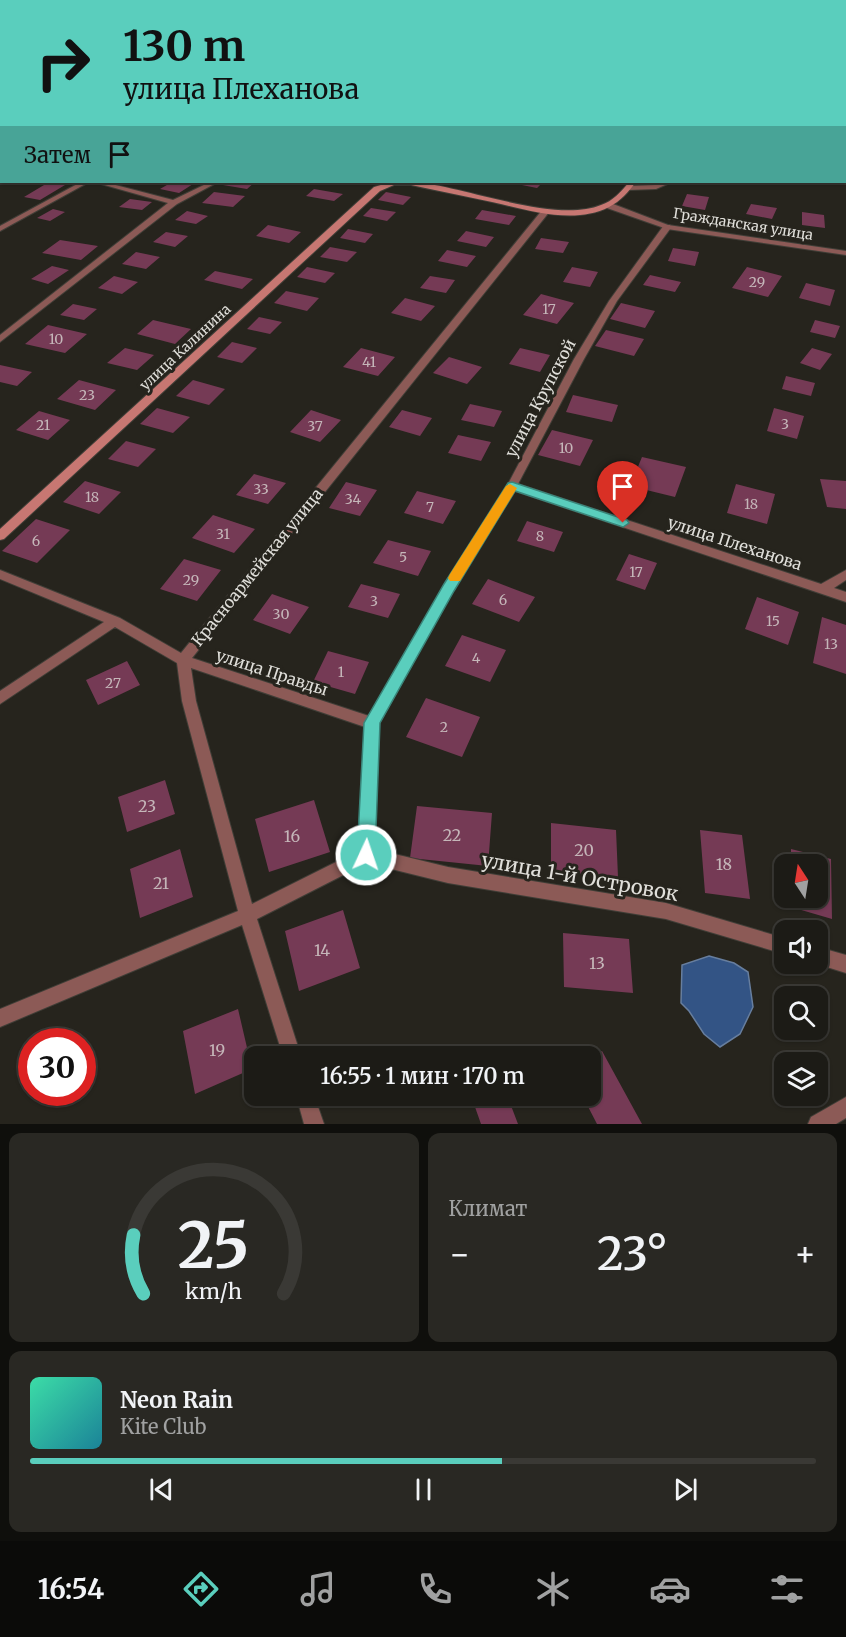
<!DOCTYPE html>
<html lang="ru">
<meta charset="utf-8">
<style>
:root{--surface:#1c1b16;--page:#292823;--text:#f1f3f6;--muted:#a0a1a1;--line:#3a3935;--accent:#5acebd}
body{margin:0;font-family:Merriweather,serif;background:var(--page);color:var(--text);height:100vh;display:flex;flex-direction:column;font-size:22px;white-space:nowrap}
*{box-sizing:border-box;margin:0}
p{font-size:20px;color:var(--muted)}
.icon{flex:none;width:33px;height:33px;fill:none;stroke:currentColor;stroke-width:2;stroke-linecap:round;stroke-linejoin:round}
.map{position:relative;height:1124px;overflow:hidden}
.drawer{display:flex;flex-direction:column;gap:9px;padding:9px;background:#0f0f0c;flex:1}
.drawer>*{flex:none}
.hud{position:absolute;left:0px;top:0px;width:846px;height:183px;box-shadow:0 2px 4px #0004,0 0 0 2px var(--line);background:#5acebd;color:#111;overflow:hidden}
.needle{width:39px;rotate:348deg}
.fabs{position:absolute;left:774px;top:854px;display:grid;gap:12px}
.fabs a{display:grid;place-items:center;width:54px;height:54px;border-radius:12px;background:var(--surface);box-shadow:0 2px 4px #0004,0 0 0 2px var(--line);font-size:30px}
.speed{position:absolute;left:18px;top:1028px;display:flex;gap:12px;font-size:30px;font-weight:700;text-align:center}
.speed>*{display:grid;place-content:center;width:78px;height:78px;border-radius:50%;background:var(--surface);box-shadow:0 2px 4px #0004,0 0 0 2px var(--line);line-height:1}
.speed .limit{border:9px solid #d22;background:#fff;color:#111}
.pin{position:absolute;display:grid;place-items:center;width:51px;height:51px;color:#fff;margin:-62px -26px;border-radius:50% 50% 50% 0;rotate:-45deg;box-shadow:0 0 6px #0007}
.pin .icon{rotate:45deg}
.me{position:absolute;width:66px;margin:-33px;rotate:3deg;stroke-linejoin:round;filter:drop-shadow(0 0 4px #0008)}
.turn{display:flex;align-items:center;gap:21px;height:126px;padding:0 24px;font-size:27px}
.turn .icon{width:78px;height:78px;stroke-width:2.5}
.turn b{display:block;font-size:42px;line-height:51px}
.then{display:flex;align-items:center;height:57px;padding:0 24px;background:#0003;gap:12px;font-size:22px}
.big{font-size:45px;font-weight:600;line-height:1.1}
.drawer .card{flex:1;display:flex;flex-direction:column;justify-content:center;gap:9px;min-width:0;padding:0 21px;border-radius:12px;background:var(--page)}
.drawer .dial{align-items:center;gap:0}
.dial svg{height:156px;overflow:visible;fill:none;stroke:var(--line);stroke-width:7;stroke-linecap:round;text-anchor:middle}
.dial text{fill:var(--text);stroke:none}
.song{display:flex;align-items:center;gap:18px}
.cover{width:72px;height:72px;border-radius:9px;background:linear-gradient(135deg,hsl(160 70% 55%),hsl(190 70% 35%))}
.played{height:6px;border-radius:3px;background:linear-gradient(90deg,var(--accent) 60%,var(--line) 60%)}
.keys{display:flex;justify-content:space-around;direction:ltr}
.heat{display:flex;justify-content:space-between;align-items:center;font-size:33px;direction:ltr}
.drawer .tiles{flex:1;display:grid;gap:9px;grid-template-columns:1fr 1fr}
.card:last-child{grid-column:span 2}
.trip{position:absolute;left:244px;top:1046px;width:357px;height:60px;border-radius:12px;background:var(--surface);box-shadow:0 2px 4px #0004,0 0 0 2px var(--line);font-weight:600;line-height:60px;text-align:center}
.menu{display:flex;height:96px;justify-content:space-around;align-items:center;background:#0b0b09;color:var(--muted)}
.menu .icon{width:42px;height:42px}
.menu .on{color:var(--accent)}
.menu b{font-size:27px;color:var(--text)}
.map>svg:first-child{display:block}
.water{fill:#335485;stroke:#677e9e;stroke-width:1.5}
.building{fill:#753a55}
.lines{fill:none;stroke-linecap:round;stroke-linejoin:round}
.service-casing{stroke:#403e37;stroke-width:2}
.minor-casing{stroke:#403e37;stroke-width:2}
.tertiary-casing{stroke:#403e37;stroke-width:2}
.secondary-casing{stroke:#403e37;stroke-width:2}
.service{fill:#8c5a56;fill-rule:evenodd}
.minor{fill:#8c5a56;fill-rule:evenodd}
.tertiary{fill:#8c5a56;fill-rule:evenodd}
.secondary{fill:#c77772;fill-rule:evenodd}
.rail{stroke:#b6b5af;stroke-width:2;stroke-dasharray:4.5 4.5;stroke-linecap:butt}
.route{fill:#5acebd;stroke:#3a867b;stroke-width:1.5}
.slow{fill:#f59e0b}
.labels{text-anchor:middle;stroke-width:6;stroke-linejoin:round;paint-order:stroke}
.far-street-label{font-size:14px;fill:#e0dfda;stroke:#26241d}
.number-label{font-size:14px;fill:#c5b6b9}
.street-label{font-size:16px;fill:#e0dfda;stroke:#26241d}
.near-number-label{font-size:16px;fill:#c5b6b9}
.near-street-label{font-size:20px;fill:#e0dfda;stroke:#26241d}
</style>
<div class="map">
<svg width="846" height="1124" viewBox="0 0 846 1124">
<rect width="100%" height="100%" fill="#26241d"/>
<path class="water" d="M709 956 734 963 748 972 753 1007 740 1034 720 1047 704 1034 689 1011 681 1003 682 965Z"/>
<path class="building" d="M49 182 65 185 40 200 24 197Z
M172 182H182L193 184 179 193 160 189Z
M228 182H255L247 189 223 185Z
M507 182H543L537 188Z
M314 189 343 194 334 201 306 196Z
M214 192 245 196 233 207 202 203Z
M386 192 411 197 403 205 378 200Z
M687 194 709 197 705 210 682 206Z
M130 199 152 202 142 210 119 207Z
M751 204 777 208 772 219 746 214Z
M371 208 396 212 387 221 363 216Z
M53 209 65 212 50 221 37 218Z
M482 210 516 216 509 225 475 219Z
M187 211 208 216 196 224 175 220Z
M802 212 824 215 825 228 802 225Z
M268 225 301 232 289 243 256 236Z
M348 229 373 234 365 243 340 238Z
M466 231 494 237 486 247 457 241Z
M166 232 188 236 175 247 153 242Z
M541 238 569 242 563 253 535 249Z
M60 240 98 246 81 260 42 253Z
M330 247 357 252 347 262 320 257Z
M673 248 699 252 695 266 668 261Z
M447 250 476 256 467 267 438 261Z
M136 252 160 257 146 269 122 264Z
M52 266 69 270 48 284 31 279Z
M307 267 335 273 325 283 297 277Z
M572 267 598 272 590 287 563 282Z
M747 267 782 276 768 297 732 288Z
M215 271 253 279 242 289 204 280Z
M650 275 681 282 675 292 643 285Z
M114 276 138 282 122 294 98 288Z
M430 276 455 280 446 293 420 288Z
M806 283 835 290 830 306 799 298Z
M286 291 319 298 307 311 274 303Z
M541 294 574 303 557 324 523 315Z
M405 298 435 306 421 321 391 313Z
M621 303 655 311 645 328 610 319Z
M73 304 97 309 84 320 60 315Z
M259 317 282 322 270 334 247 329Z
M153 320 191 329 175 344 137 334Z
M815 320 840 326 835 338 810 332Z
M48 325 87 334 65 353 25 344Z
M606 330 644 339 634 356 595 346Z
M232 342 257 348 242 363 217 357Z
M125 348 154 355 137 370 107 363Z
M361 348 395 357 378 376 343 367Z
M520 348 550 355 540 372 509 364Z
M812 348 832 354 820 370 800 363Z
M449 357 482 367 467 384 433 373Z
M0 365 32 372 17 386 0 382Z
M786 376 815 383 811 396 782 389Z
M79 380 116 390 95 410 57 399Z
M193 380 225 389 209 405 176 396Z
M573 395 618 405 612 422 566 412Z
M470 404 502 411 494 427 461 420Z
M157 408 190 417 173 433 140 424Z
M774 408 804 416 797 439 767 431Z
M311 410 341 420 320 442 290 432Z
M402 410 432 418 420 436 389 427Z
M39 411 70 420 48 440 16 430Z
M552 430 593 440 580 466 538 455Z
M458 435 491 442 481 461 448 453Z
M126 441 156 449 138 467 108 459Z
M642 457 686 467 675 497 630 486Z
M254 474 286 483 268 504 236 495Z
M820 479 846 481V509L827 507Z
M85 481 121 492 99 514 63 502Z
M346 482 377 490 360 516 329 508Z
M736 484 775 494 767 524 727 513Z
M417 491 456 501 443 524 404 513Z
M213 515 255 529 234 553 192 538Z
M36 519 70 530 37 563 2 551Z
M527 521 563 532 554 552 517 541Z
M388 540 431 551 418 576 373 563Z
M629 554 657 563 645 590 616 580Z
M184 559 221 570 197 601 160 589Z
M488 579 535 597 519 622 472 604Z
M361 584 400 594 388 618 348 607Z
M272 594 309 607 290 634 253 620Z
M757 597 799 612 788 645 745 629Z
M822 617 846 625V674L813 663Z
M462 635 506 650 490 682 445 666Z
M328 651 369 662 355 694 313 682Z
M127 661 140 685 98 705 86 680Z
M426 698 480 717 462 757 406 737Z
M165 780 175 814 127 832 118 797Z
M314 800 330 852 269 872 255 819Z
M417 806 492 813 488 866 410 858Z
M551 823 616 830 618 877 551 871Z
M700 830 742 835 750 899 705 893Z
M180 849 193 897 140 918 130 869Z
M791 849 831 859 832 919 791 907V897H818V864H791Z
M343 910 360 968 299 991 285 931Z
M563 933 629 939 633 993 564 987Z
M238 1009 252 1069 195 1094 183 1031Z
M602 1051 642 1124H597L582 1095H591V1057Z
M504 1095H507L518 1124H481L475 1107Z"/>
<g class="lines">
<g class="service-casing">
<path id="service" d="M397 0H401L402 2H398Z
M844 98H846V102H844Z
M665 182H672L656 189 628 190 625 188 628 186 655 185Z"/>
</g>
<g class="minor-casing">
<path id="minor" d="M68 0H74L65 2Z
M201 0H207L199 2Z
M275 0H280L273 2Z
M0 20H2V22H0Z
M2 68V72L0 73V69Z
M2 133V138H0V134Z
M0 158H2V162H0Z
M81 182H89L0 231V226Z
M94 182H104L173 200 210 182H218L177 204 0 342V335L168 203Z
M543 209 550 211 192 658 369 716 445 584 507 486 574 359 609 301 664 225H670V229L617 301 584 359 518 484 821 584 846 570V580L834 588 846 592V602L515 491 453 590 379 724 374 849 448 867 666 903 784 938V954L666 919 448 883 367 863 257 919 301 1056H283L242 925 0 1027V1009L238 911 182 701 177 663 115 627 0 704V691L104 622 0 579V570L120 618 181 653ZM191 668 365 727 358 851 252 904 196 701Z
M818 947 846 955V973L814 963H818Z
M296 1095H314L324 1124H304Z
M846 1097V1118L836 1124H808L811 1117Z"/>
</g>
<g class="tertiary-casing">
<path id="tertiary" d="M607 204H613L668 225 846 251V255L667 229 607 208Z"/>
</g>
<g class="secondary-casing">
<path id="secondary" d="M748 0H752L747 2Z
M391 182C398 182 406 181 414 182 464 186 555 224 601 205 613 201 621 192 629 182H636C628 192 621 201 609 207 574 225 528 210 492 202 465 196 438 191 411 185H394L380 191 4 539 0 540V529L374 187Z"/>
</g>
<use href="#service" class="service"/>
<use href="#minor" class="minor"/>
<use href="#tertiary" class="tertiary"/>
<use href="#secondary" class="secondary"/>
<path class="rail" d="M481 0 488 2
M504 0 511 2
M523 0 530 2
M720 0 726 2"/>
</g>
<path class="route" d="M512 482 627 520 629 523 623 527 515 491 454 591 380 723 375 855 372 861 366 864 360 861 357 855 364 723 444 584 508 483Z"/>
<path class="slow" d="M510 484 517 488 460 581H450L448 578 450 574 506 486Z"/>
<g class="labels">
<g class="far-street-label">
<text transform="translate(743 224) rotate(9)" y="5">Гражданская улица</text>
<text transform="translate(185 347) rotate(-43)" y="5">улица Калинина</text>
</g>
<g class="number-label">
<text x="757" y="287">29</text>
<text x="549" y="314">17</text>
<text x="56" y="344">10</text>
<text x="369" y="367">41</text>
<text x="87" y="400">23</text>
<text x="785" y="429">3</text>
<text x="43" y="430">21</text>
<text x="315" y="431">37</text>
<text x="566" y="453">10</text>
<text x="261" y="494">33</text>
<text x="92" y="502">18</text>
<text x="353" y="504">34</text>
<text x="751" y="509">18</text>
<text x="430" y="512">7</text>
<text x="223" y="539">31</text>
<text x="540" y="541">8</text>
<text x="36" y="546">6</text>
<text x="403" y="562">5</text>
<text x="636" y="577">17</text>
<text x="191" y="585">29</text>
<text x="503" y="605">6</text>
<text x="374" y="606">3</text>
<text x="281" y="619">30</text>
<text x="773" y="626">15</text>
<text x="831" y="649">13</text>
<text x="476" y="663">4</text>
<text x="341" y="677">1</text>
<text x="113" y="688">27</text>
<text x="444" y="732">2</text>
</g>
<g class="street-label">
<text transform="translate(540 398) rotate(-62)" y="6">улица Крупской</text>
<text transform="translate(735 543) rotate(18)" y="6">улица Плеханова</text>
<text transform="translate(257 567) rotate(-51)" y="6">Красноармейская улица</text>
<text transform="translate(272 672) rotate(18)" y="6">улица Правды</text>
</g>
<g class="near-number-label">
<text x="147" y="812">23</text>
<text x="452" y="841">22</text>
<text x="292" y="842">16</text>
<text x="584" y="856">20</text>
<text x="724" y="870">18</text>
<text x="161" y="889">21</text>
<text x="322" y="956">14</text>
<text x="597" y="969">13</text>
<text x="217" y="1056">19</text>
</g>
<g class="near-street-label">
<text transform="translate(580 877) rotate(10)" y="7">улица 1-й Островок</text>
</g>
</g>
</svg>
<div class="fabs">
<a><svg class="needle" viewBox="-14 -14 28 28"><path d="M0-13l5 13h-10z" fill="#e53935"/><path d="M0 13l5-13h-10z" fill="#a0a1a1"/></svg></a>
<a><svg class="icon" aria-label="sound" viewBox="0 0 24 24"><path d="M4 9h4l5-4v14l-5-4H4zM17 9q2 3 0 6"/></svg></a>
<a><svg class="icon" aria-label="search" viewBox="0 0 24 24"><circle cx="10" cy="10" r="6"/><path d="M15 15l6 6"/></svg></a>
<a><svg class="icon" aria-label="layers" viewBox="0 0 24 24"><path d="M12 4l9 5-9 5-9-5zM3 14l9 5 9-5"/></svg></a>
</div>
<div class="speed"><div class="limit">30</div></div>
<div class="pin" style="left:623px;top:523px;background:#d93025"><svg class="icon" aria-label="arrive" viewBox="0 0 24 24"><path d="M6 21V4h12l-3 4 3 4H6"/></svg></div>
<svg class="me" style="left:366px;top:855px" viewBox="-20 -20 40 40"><circle r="17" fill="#5acebd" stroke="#fff" stroke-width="3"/><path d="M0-11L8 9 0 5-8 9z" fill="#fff"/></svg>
<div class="trip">16:55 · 1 мин · 170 m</div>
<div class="hud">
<div class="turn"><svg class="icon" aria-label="right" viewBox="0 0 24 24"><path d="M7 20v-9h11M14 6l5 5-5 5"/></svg><div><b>130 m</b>улица Плеханова</div></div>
<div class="then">Затем<svg class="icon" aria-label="arrive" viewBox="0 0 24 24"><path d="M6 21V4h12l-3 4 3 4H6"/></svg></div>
</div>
</div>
<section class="drawer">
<div class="tiles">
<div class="card dial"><svg viewBox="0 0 100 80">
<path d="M14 69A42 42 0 1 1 86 69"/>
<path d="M14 69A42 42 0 0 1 9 39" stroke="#5acebd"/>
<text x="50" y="56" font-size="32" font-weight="700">25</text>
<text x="50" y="72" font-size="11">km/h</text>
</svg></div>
<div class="card"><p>Климат</p>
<div class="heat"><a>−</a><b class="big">23°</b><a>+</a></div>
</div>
<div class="card">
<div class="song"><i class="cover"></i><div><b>Neon Rain</b><p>Kite Club</p></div></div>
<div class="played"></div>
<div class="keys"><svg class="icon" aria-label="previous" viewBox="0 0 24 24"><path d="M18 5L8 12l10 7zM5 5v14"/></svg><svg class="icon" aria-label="pause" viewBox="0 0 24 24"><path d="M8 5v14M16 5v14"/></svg><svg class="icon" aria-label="next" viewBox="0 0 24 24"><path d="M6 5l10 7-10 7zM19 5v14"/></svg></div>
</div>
</div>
</section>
<nav class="menu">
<b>16:54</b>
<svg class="icon on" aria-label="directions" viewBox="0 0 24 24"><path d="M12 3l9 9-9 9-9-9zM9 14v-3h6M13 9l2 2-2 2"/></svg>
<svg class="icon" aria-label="music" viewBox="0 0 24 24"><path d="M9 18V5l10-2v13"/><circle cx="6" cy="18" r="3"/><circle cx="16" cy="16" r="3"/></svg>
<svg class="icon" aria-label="phone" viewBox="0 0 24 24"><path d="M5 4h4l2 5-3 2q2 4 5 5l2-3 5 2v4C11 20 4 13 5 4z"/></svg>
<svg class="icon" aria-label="climate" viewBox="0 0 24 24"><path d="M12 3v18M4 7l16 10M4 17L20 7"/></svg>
<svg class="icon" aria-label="car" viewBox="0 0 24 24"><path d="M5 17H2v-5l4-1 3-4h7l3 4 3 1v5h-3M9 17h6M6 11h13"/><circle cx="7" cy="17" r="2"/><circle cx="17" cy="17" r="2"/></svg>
<svg class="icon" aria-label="filters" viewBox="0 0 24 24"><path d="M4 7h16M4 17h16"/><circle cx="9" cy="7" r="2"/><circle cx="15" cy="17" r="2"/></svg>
</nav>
